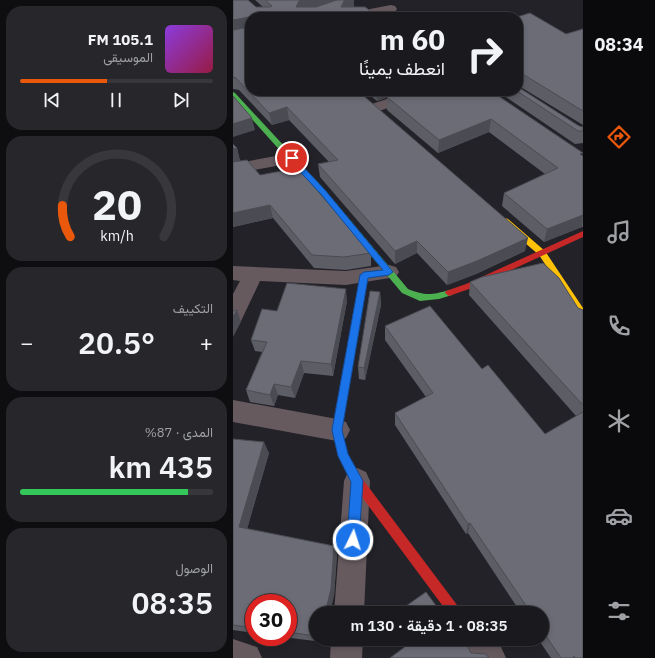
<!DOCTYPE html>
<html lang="ar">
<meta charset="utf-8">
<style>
:root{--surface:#1a1a1e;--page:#27272b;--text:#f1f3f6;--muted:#9fa1a4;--line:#38383c;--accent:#ea580c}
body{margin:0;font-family:"IBM Plex Sans",Vazirmatn,sans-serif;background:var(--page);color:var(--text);direction:rtl;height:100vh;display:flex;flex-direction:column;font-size:15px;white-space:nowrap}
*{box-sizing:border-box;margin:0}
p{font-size:13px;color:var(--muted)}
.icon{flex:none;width:22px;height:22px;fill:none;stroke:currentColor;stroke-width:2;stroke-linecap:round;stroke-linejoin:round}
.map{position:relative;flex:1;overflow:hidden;direction:ltr}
.drawer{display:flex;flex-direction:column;gap:6px;padding:6px;background:#0e0e10;width:233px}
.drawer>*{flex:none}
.banner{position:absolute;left:12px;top:12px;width:278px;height:84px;border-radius:16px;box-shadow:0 2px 6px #0003,0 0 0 1px var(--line);direction:rtl;background:#1a1a1e;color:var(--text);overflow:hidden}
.speed{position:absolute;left:12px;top:594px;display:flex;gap:8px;font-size:20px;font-weight:700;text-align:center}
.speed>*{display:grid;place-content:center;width:52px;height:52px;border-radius:50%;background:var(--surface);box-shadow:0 2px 6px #0003,0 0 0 1px var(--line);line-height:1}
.speed .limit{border:6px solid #d22;background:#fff;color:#111}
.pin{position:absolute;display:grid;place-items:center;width:34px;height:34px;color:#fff;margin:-17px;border:2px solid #fff;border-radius:50%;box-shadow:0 1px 4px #0007}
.me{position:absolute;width:44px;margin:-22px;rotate:4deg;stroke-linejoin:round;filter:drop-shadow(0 0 3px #0008)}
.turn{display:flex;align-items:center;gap:14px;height:84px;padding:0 12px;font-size:18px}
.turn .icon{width:52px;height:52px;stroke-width:2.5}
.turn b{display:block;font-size:28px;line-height:34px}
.big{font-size:30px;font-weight:600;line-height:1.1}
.drawer .tile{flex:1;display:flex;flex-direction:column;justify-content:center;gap:6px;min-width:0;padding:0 14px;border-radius:16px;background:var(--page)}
.drawer .dial{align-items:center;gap:0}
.dial svg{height:104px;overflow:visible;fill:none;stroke:var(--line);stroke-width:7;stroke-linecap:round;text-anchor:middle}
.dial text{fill:var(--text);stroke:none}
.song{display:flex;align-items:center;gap:12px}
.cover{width:48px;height:48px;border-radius:6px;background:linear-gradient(135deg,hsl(270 70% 55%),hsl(340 70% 35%))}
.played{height:4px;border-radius:2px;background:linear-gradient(90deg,var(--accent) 45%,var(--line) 45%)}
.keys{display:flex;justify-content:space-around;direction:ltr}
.heat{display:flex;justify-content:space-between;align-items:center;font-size:22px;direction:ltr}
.charge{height:6px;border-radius:3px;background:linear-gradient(90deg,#34c759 87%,var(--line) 0)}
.trip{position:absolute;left:76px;top:606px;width:240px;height:40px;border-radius:20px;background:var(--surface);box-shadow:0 2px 6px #0003,0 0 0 1px var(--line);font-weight:600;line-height:40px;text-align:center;direction:rtl}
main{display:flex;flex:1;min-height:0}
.menu{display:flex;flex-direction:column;width:72px;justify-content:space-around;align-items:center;background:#0a0a0c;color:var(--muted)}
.menu .icon{width:28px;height:28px}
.menu .active{color:var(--accent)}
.menu b{font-size:18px;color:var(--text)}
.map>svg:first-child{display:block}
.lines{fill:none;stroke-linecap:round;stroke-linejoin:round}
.street{fill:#665a5e;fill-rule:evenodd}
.fast{fill:#4caf50;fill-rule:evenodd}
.slow{fill:#ffc107;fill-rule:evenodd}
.jam{fill:#c62828;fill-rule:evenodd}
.wall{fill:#5c5d65}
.shaded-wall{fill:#4b4c53}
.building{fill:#6b6c76;stroke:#4b4c53}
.route{fill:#1a73e8;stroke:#114b97}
</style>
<main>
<nav class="menu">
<b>08:34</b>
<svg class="icon active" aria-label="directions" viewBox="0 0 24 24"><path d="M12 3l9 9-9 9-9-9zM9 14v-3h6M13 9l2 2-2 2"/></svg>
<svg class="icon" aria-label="music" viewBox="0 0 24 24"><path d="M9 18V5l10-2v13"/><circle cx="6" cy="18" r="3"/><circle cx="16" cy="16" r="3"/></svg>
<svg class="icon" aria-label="phone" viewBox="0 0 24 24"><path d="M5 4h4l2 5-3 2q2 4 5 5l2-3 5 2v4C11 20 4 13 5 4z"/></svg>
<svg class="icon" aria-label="climate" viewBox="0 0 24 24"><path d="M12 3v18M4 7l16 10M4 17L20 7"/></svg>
<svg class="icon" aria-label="car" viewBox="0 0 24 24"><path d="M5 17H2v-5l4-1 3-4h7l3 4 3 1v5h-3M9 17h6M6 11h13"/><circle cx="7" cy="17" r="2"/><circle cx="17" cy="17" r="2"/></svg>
<svg class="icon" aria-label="filters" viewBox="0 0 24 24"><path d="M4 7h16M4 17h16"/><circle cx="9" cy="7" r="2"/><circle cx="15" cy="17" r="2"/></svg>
</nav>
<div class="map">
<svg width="350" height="658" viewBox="0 0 350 658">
<rect width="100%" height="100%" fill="#222228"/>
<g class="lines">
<path class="street" d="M158 5 162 6 164 9 162 12 135 17H110L112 14 116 13Z
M177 91H199L197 94 146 111 141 113 136 111 133 108 136 105Z
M59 153 65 154 67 158 65 162 0 174V164Z
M156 265 163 267 166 272 163 277 113 285 27 281 8 321 0 323V294L7 281 0 280V266L113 271Z
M0 400 104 419 113 422 117 430 113 438 104 441 0 422Z
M124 468 133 472 137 481 131 613H101L111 481 115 472Z
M0 639 24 647 29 658H0Z
M98 639H130L129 658H97Z
M227 639H263L268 647 273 658H237L232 650Z"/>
<path class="fast" d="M0 92 2 93 92 190 175 289C192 296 199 295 216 290L220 293 219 295 206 299 187 301 169 293 86 194 0 98Z"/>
<path class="slow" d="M272 218 275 219 312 251 350 308V318L347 317 306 255 269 223V219Z"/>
<path class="jam" d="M350 231V237L239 288 216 296 212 293 213 291 233 284Z
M131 272 135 275 109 430 115 455 128 477 227 609 229 613H215L120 485 105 456 99 430 127 275Z"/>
</g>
<path class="wall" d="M0 0 23 7H30L22 0H121V7L17 17 125 91 292 251 243 274 214 285 184 253 162 264 87 177 85 164 96 162 56 120 39 125 6 90 0 89Z
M285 17 333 34 350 29V125L286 86H285Z
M132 91H172L144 101Z
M258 91 350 156V227H349L311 242 269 206 271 193 312 174 256 132 205 153 154 110V97Z
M264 91H285L346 126 350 127V143L342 144Z
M0 144 4 148 7 161 138 253V266L113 270 81 268 40 218 0 227Z
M237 282 350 310V658H318L305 639H309V613H288L235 533 233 534 162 425V413L193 397 152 340V326L249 369 312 434 343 416 236 295Z
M147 292 148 305 132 380 126 379 125 367Z
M114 301 100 376 71 373 62 398 45 395 41 406 17 402 13 390 29 352 22 351 18 340 44 311Z
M0 439 36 453 14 529 104 554 101 596 83 613V639H90V642L50 637H55V603H21V633L0 630Z
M166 639H231L238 653 256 658 171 647Z"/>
<path class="shaded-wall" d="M70 0H105L68 13 63 7 66 1Z
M116 0H121V10L108 7 111 1Z
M16 17 17 29 0 33V20Z
M288 73 286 86H285L286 74Z
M143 91H172L144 101Z
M54 107 56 120 39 125 36 113Z
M19 118 22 130 0 137V124Z
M258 119 256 132 205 153 206 140Z
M4 148 7 161 0 163V149Z
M37 205 40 218 0 227V213Z
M350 215 349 227 311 242 314 229Z
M295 238 292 251 243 274 214 285 215 272Z
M184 241V253L162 264V251Z
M113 289 114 301 100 376 98 364Z
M147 292 148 305 132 380 131 368Z
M4 310 8 322 0 337V317Z
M68 361 71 373 62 398 58 387Z
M41 384 45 395 41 406 37 395Z
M31 442 36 453 12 536 6 527Z
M237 523 235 533 233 534 235 524Z
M101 546 104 554 101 596 97 613H92Z"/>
<path class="building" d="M0 0H15L23 7H37L39 6 32 0H70L66 1 63 7H83L104 0H116L111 1 108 7H132L146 17H17V91H125L295 238 244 261 215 272 184 241 162 251 85 164 105 160 54 107 36 113 3 78 0 77V30L16 27V17L0 20Z
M297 13 333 34 350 29V111L288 73 286 74 285 77V17H284Z
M285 87 346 126 350 127V131H345L284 91H285Z
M174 91H258L350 153 347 154 350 156V215L314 229 271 193 325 168 258 119 206 140 154 97Z
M0 96 19 118 0 124Z
M0 144 4 148 0 149Z
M14 160 27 175 65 168 138 253 111 257 79 255 37 205 0 213V162Z
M310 263 326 278 345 308 350 310V405L237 282 249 277Z
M54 283 113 289 98 364 68 361 58 387 41 384 37 395 13 390 34 342 18 340 29 309 44 311Z
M137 291 147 292 131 368 125 367Z
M197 306 249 369 255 365 312 434 350 412V658H342L341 656 339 658H328L309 630V613H298L237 523 235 524 162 413 200 393 152 326Z
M4 310 0 317V311Z
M0 439 31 442 6 527 101 546 98 589 92 613H83V636L55 632V603H21V628L0 625Z
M193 592 204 607 222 608 225 613H163Z
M169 639H231L238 653 253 654 256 658H157L173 646Z"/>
<path class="route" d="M59 156 61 157 92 190 160 272 156 275 135 278 109 430 115 454 130 481 126 540 125 544 120 546 116 544 114 540 118 482 105 456 99 430 127 275 131 272 150 270 87 193 56 160 55 158Z"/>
</svg>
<div class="speed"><div class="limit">30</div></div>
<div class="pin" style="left:59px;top:158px;background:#d93025"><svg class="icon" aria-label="arrive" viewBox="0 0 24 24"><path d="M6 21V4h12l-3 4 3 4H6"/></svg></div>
<svg class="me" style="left:120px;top:540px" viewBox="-20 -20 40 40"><circle r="17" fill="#1a73e8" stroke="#fff" stroke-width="3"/><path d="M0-11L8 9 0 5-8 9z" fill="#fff"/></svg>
<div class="trip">08:35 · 1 دقيقة · 130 m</div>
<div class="banner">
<div class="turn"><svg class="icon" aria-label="right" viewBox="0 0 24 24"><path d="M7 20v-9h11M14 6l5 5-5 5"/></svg><div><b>60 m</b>انعطف يمينًا</div></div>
</div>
</div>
<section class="drawer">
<div class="tile">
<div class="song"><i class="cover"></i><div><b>105.1 FM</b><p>الموسيقى</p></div></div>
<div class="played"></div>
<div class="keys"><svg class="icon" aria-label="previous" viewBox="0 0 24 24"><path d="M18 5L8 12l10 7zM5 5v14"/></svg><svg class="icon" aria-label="pause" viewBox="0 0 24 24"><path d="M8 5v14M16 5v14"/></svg><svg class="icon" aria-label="next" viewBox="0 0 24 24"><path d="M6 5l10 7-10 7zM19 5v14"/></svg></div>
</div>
<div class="tile dial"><svg viewBox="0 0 100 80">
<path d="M14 69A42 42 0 1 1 86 69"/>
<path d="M14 69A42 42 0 0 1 8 45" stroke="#ea580c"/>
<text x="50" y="56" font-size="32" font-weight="700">20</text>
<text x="50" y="72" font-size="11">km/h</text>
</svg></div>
<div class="tile"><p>التكييف</p>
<div class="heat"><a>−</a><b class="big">20.5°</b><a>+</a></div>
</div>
<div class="tile"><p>المدى · 87%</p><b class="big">435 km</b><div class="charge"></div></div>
<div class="tile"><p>الوصول</p><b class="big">08:35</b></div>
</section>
</main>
